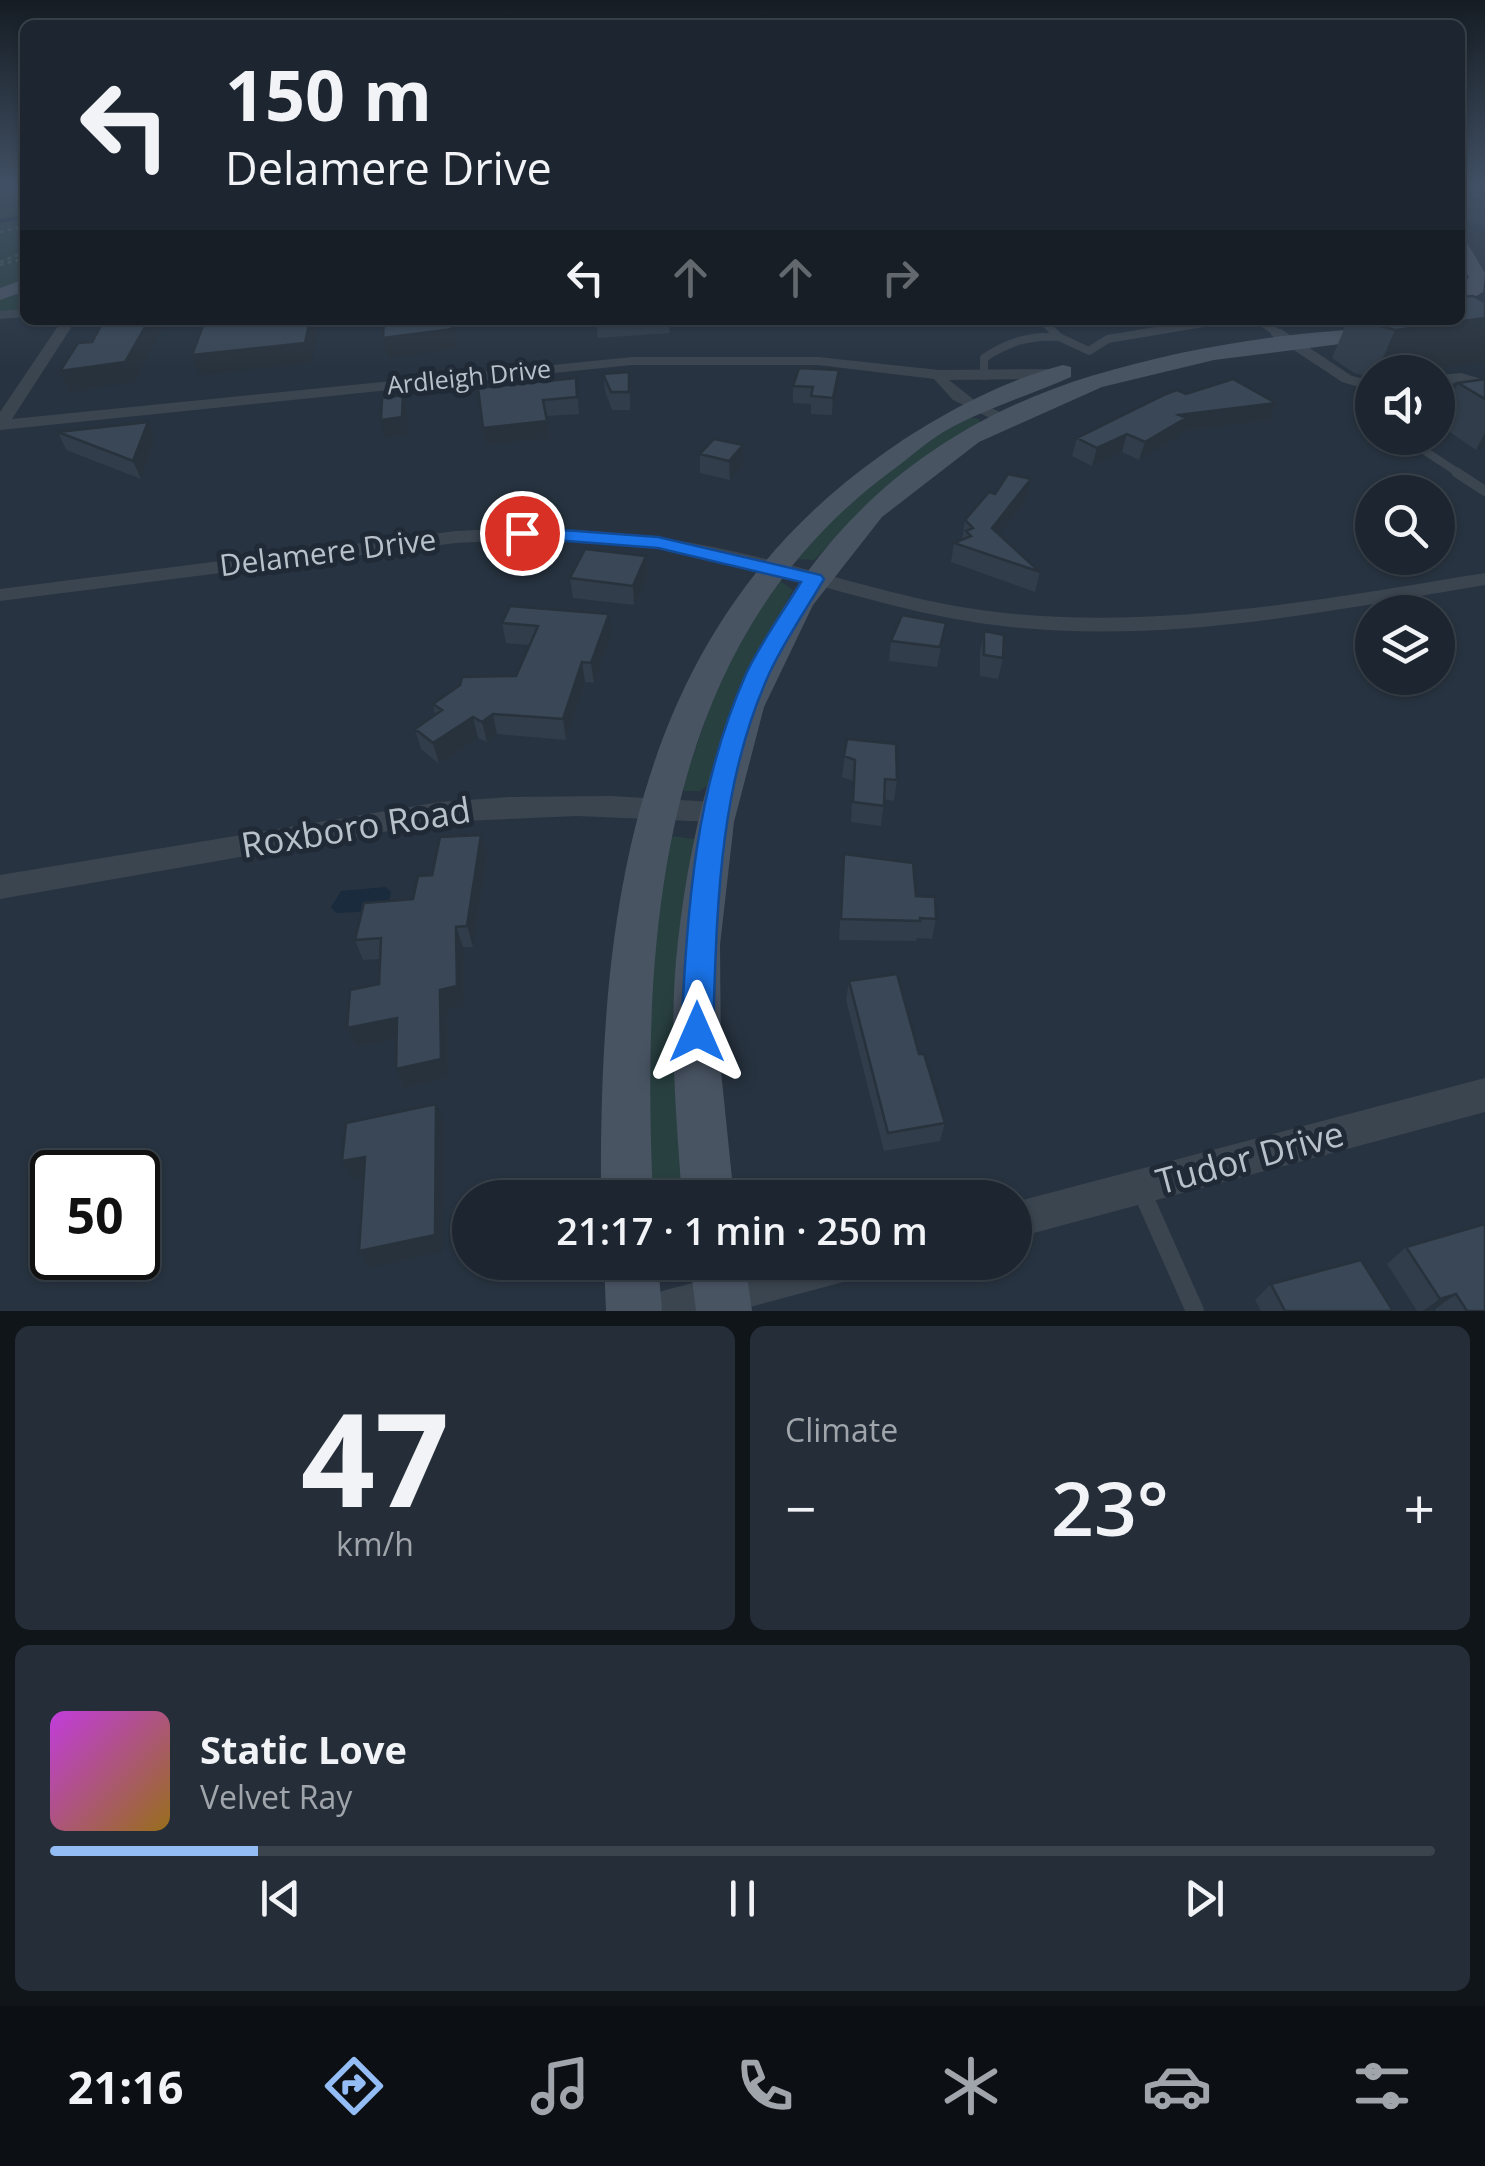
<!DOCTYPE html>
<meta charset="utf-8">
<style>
:root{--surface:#1d2630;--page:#252e38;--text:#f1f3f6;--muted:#a0a5ab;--line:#3b434c;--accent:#93bdf4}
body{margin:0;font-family:"Open Sans",sans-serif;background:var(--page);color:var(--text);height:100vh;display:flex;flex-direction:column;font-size:38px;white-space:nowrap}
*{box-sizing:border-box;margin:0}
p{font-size:32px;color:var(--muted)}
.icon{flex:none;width:55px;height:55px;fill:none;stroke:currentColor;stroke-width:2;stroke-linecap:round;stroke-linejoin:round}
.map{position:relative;height:1311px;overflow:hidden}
.sheet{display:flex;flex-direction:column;gap:15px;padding:15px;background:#10151a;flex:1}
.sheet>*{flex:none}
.guide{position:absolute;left:20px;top:20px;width:1445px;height:305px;border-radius:15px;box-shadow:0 2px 8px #0004,0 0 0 2px var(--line);background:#1d2630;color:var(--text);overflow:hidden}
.controls{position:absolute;left:1355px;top:355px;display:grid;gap:20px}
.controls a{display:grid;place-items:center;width:100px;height:100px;border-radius:50%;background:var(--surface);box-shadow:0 2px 8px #0004,0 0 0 2px var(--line);font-size:50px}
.speed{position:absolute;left:30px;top:1150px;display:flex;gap:20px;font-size:50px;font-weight:700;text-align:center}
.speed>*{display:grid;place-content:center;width:130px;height:130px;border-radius:50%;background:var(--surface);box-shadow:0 2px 8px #0004,0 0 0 2px var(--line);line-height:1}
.speed .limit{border:5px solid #111;border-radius:15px;background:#fff;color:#111}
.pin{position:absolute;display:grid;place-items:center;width:85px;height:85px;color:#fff;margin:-42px;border:5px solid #fff;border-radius:50%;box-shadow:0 2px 10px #0007}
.me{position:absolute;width:110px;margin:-55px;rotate:0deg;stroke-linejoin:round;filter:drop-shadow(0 0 8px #0008)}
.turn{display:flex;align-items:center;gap:35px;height:210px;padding:0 40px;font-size:45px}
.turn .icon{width:130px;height:130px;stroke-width:2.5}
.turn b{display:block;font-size:70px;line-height:85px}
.lanes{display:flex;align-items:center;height:95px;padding:0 40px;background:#0003;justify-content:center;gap:50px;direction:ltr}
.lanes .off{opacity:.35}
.big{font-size:75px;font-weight:600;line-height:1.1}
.sheet .widget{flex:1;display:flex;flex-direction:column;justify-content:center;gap:15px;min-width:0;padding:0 35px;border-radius:15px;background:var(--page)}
.sheet .dial{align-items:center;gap:0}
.dial b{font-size:130px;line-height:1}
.song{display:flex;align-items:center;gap:30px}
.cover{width:120px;height:120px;border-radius:15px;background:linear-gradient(135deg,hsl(290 70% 55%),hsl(40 70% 35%))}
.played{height:10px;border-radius:5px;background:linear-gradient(90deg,var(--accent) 15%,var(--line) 15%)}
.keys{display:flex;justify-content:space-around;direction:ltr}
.heat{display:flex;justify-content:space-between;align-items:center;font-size:55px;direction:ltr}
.sheet .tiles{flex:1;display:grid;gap:15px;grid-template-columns:1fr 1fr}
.widget:last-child{grid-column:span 2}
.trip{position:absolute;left:452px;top:1180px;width:580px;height:100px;border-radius:50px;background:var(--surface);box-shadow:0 2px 8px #0004,0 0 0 2px var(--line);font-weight:600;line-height:100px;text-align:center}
.tab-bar{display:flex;height:160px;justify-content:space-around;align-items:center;background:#0c0f13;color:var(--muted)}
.tab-bar .icon{width:70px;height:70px}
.tab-bar .selected{color:var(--accent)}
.tab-bar b{font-size:45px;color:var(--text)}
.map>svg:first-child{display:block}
.green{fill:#294041}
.water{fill:#1a2b3e}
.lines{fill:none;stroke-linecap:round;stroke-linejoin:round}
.stream{stroke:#1a2b3e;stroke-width:4}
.path{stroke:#425859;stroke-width:2.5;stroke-dasharray:4 4;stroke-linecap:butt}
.lane-far2{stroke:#3b4550;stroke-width:8}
.lane-far1{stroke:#3b4550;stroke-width:10}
.lane{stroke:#3b4550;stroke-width:18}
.street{fill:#3b4550;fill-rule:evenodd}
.secondary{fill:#495463;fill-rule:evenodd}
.wall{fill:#313d4a}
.shaded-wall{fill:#28323c}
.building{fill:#394756;stroke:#28323c;stroke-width:2.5}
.route{fill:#1a73e8;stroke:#114b97;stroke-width:2.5}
.labels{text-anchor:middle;stroke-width:10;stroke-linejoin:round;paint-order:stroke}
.far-street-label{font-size:25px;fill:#b8c0ca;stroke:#202a36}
.street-label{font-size:30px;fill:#b8c0ca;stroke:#202a36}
.near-street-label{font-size:35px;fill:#b8c0ca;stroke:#202a36}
</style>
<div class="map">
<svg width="1485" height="1311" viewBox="0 0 1485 1311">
<rect width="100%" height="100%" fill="#273340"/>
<path class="green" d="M0 187H25V310L0 312Z
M966 417 979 419 980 424 871 502 814 560 796 559 795 553 911 449Z
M780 581 793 590C757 654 726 712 709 784L700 791H685L682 788 728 655Z
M664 835 695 839 689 1197 646 1198 641 1105Z"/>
<path class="water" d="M386 887 391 892 388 907 381 911 336 913 331 907 341 891Z"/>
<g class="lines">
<path class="stream" d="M0 221 25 217"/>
<path class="path" d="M0 232 25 226
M0 262 25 252
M0 265 25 258"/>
<path class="lane-far2" d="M1042 320 1059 337 1089 351 1108 339 1221 320
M1259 320 1276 332
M984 376V358C1008 342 1030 335 1059 337
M1405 438 1460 474"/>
<path class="lane-far1" d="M1456 472 1485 491"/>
<path class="lane" d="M1142 1192 1195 1311"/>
<path class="street" d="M25 309V317L0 319V311Z
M62 320H76L12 419 632 357H818L939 370 1055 369 1063 374 1055 379 949 380 973 399 1010 417 1012 420 1004 425 953 400 934 379 818 365H632L0 430V412Z
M1271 329H1281L1352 376 1372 381V391L1342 382 1271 335Z
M1461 373 1485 380V390L1460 383 1444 384 1485 402V413L1438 393V375Z
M520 528C597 529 671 536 745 554 829 573 910 602 996 612 1160 631 1324 599 1485 573V585C1324 612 1158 646 994 625 898 613 807 579 713 558 628 540 542 538 456 543L0 601V589L456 531Z
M611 796 714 802 723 805 727 812 723 819 714 822 577 816 440 822 0 899V875L440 802 509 797Z
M1485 1078V1112L1015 1238V1202Z
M772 1262H866L860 1275 847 1281 735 1311H642L648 1297 662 1291Z"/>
<path class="secondary" d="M1460 240 1466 241 1485 273 1483 292 1460 306V291L1469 277 1460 261Z
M25 279V291L0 300V288Z
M1426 320H1461L1411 335 1214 360 1102 387 979 442 882 517 813 605 764 707 734 822 720 945 721 1071 734 1198H682C676 1113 668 1026 678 941 708 676 821 459 1091 376 1153 357 1218 344 1283 336 1331 330 1378 329 1426 320Z
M1063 365 1071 367V377C1030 395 984 409 945 431 926 442 908 459 890 472 659 643 641 934 653 1198H601C599 914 631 633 880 456 931 419 1001 381 1063 365Z
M604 1262H658L662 1311H606Z
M690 1262H745L752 1311H696Z"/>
</g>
<path class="wall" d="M1460 187H1485V228L1460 218Z
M596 320H669L670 333 598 338Z
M1348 320H1460L1485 362 1412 372H1372V378L1354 373 1332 358Z
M839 370 838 388 832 415 811 414V404L793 403V386Z
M603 374 630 390V410H612L605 391Z
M576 378 579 414 546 416 549 438 486 445 483 428Z
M1485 379V448L1476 450 1438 424 1458 383Z
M1186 394 1276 403 1270 420 1182 431 1180 436 1139 460 1122 452 1092 466 1072 456 1077 438Z
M148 422 155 440 141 479 66 450 58 432Z
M700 454 743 464 730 480 700 473Z
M1031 479 1027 498 999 534 1040 572 1035 592 951 562 954 543 962 540 965 520 995 494Z
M646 556 648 576 634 605 573 598 570 578Z
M502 623 611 634 594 683 585 682 566 740 497 734 487 742 478 738 439 764 421 749 415 729 435 715 433 704 516 676 530 645 506 643Z
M984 631 1003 658 998 679 980 676V651Z
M891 641 942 643 937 667 889 661Z
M847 739 897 780 894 801 884 799 881 826 851 822 853 781 842 777Z
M844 854 916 896 936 919 932 939 917 938 916 941 839 940Z
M487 856 473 947H463L464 1006 447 1010 448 1078 404 1088 396 1069V1039L357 1047 347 1028 379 984 380 959 363 960 355 940 413 899 432 875Z
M849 981 919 1054 945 1123 940 1141 884 1151 846 1000Z
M1406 1247 1485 1311H1436L1435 1309 1417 1311 1387 1264Z
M1271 1284 1393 1311H1261L1255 1300Z"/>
<path class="shaded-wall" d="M1464 187H1485V199L1479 200Z
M1485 318V362L1412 372H1377L1395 330Z
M149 320H167L134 382 70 392 60 371Z
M310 320H321L311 363 199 375 192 355Z
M452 320H455L456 348 388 358 383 338Z
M839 370 838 388 832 415 833 398Z
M403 395 407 413V435L385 438 381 420Z
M1276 403 1270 420 1182 431 1180 436 1139 460 1145 442 1179 415Z
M547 421 549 438 486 445 483 428Z
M148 422 155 440 141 479 133 461Z
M1485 433V448L1476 450Z
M1127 434 1122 452 1092 466 1097 448Z
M743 445V464L730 480 729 461Z
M1031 479 1027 498 989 548 992 528Z
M646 556 648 576 634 605 633 586Z
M609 614 611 634 594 683 591 663Z
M582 662 585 682 566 740 563 719Z
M493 714 497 734 487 742 482 722Z
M473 717 478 738 439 764 433 743Z
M481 835 487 856 473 947 467 926Z
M456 927 463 947 464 1006 447 1010 448 1078 404 1088 396 1069 440 990Z
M397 1018 405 1037 357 1047 347 1028Z
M436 1104 444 1123 443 1251 370 1268 359 1251Z
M365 1157 375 1175 353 1179 342 1161Z
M1456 1294 1435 1309 1423 1311 1440 1299Z"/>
<path class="building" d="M1460 187H1468L1470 193 1485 190V202L1460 192Z
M1473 296 1485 302V318L1395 330 1374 324 1366 320H1460V297Z
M104 320H149L125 362 60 371 78 343 92 342Z
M205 320H310L305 343 192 355Z
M384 320H452V329L383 338Z
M799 368 839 370 833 398 811 396 813 387 793 386Z
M629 372V392H611L603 374Z
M576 378 577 397 543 400 547 421 483 428 478 388Z
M1233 379 1276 403 1179 415 1186 418 1145 442 1127 434 1097 448 1077 438 1166 394 1177 390 1186 394Z
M1485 379V399L1458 383Z
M403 395 402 417 381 420 382 398Z
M148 422 133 461 58 432Z
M714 439 743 445 729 461 700 454Z
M1008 474 1031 479 992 528 1040 572 954 543 971 536 966 531 973 528 965 520 989 492 995 494Z
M585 549 646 556 633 586 570 578Z
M510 606 609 614 591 663 582 662 563 719 493 714 482 722 473 717 433 743 415 729 442 710 433 704 460 685 462 677 516 676 538 626 502 623Z
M902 615 946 623 940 647 891 641Z
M984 631 1004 635 1003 658 984 655Z
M847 739 896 744 897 780 885 779 884 806 853 802 855 760 844 756Z
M481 835 467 926 456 927 457 986 440 990 441 1059 396 1069 397 1018 347 1028 350 990 379 984 381 938 355 940 364 903 413 899 418 876 432 875 440 837Z
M844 854 913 863 916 896 935 897 936 919 920 918V921L841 919Z
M897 974 919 1054H924L945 1123 888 1133 849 981Z
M436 1104 435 1235 359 1251 365 1157 342 1161 346 1123Z
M1485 1224V1311H1467L1456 1294 1440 1299 1406 1247Z
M1361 1260 1393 1311H1285L1271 1284Z"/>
<linearGradient id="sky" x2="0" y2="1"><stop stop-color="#151c23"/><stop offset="0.5" stop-color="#415064"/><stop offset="1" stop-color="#415064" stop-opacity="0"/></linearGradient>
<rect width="1485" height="371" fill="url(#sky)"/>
<path class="route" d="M522 527 658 537 821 575 824 579C806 610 785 640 770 672 718 785 717 910 713 1032L709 1043 697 1047 686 1043 681 1032C688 907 694 791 746 674 761 642 783 612 801 582L658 548 515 537 512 533Z"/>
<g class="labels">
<g class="far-street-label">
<text transform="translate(469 377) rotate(-6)" y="9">Ardleigh Drive</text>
</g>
<g class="street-label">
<text transform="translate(328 553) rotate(-7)" y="10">Delamere Drive</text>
</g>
<g class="near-street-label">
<text transform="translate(356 828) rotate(-9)" y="12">Roxboro Road</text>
<text transform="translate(1250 1158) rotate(-15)" y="12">Tudor Drive</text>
</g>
</g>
</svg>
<div class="controls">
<a><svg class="icon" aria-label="sound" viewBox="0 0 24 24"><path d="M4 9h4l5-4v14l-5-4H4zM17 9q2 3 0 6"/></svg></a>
<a><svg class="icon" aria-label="search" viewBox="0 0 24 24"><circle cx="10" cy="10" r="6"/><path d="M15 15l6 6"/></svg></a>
<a><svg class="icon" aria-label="layers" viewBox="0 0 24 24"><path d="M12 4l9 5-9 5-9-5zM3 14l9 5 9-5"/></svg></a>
</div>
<div class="speed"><div class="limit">50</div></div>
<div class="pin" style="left:522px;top:533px;background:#d93025"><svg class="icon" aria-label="arrive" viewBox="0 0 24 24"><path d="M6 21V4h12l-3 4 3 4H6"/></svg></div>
<svg class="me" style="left:697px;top:1032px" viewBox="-20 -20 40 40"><path d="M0-17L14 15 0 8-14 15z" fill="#1a73e8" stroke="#fff" stroke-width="4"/></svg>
<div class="trip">21:17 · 1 min · 250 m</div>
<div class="guide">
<div class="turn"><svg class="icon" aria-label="left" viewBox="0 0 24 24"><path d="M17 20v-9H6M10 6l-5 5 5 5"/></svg><div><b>150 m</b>Delamere Drive</div></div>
<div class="lanes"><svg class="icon" aria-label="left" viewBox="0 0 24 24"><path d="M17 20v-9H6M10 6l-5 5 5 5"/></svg><svg class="icon off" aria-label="ahead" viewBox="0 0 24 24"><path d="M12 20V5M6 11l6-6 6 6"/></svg><svg class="icon off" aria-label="ahead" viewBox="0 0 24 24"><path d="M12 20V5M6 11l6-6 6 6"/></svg><svg class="icon off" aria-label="right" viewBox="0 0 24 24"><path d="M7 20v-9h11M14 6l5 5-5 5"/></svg></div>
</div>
</div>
<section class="sheet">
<div class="tiles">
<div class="widget dial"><b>47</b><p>km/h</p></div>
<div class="widget"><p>Climate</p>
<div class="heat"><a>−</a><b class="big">23°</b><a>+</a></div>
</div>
<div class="widget">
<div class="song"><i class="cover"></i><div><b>Static Love</b><p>Velvet Ray</p></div></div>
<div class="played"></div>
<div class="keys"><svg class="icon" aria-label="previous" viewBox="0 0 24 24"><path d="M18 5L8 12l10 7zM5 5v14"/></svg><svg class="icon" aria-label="pause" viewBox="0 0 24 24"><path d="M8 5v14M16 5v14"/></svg><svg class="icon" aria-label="next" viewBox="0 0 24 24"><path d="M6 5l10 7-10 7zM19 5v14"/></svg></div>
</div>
</div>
</section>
<nav class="tab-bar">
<b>21:16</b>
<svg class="icon selected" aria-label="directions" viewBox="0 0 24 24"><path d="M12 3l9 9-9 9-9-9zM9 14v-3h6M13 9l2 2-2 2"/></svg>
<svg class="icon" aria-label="music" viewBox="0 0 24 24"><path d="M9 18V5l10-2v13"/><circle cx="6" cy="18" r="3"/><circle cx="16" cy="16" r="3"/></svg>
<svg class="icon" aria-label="phone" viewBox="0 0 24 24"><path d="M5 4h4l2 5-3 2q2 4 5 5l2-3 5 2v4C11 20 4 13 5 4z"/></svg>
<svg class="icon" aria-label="climate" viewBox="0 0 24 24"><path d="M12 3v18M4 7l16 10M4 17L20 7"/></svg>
<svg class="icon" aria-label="car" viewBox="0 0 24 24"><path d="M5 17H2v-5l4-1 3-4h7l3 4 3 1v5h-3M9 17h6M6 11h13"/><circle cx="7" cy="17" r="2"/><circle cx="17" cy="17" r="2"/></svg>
<svg class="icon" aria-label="filters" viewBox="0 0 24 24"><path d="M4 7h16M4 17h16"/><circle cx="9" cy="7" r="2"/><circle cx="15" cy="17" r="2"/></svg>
</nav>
